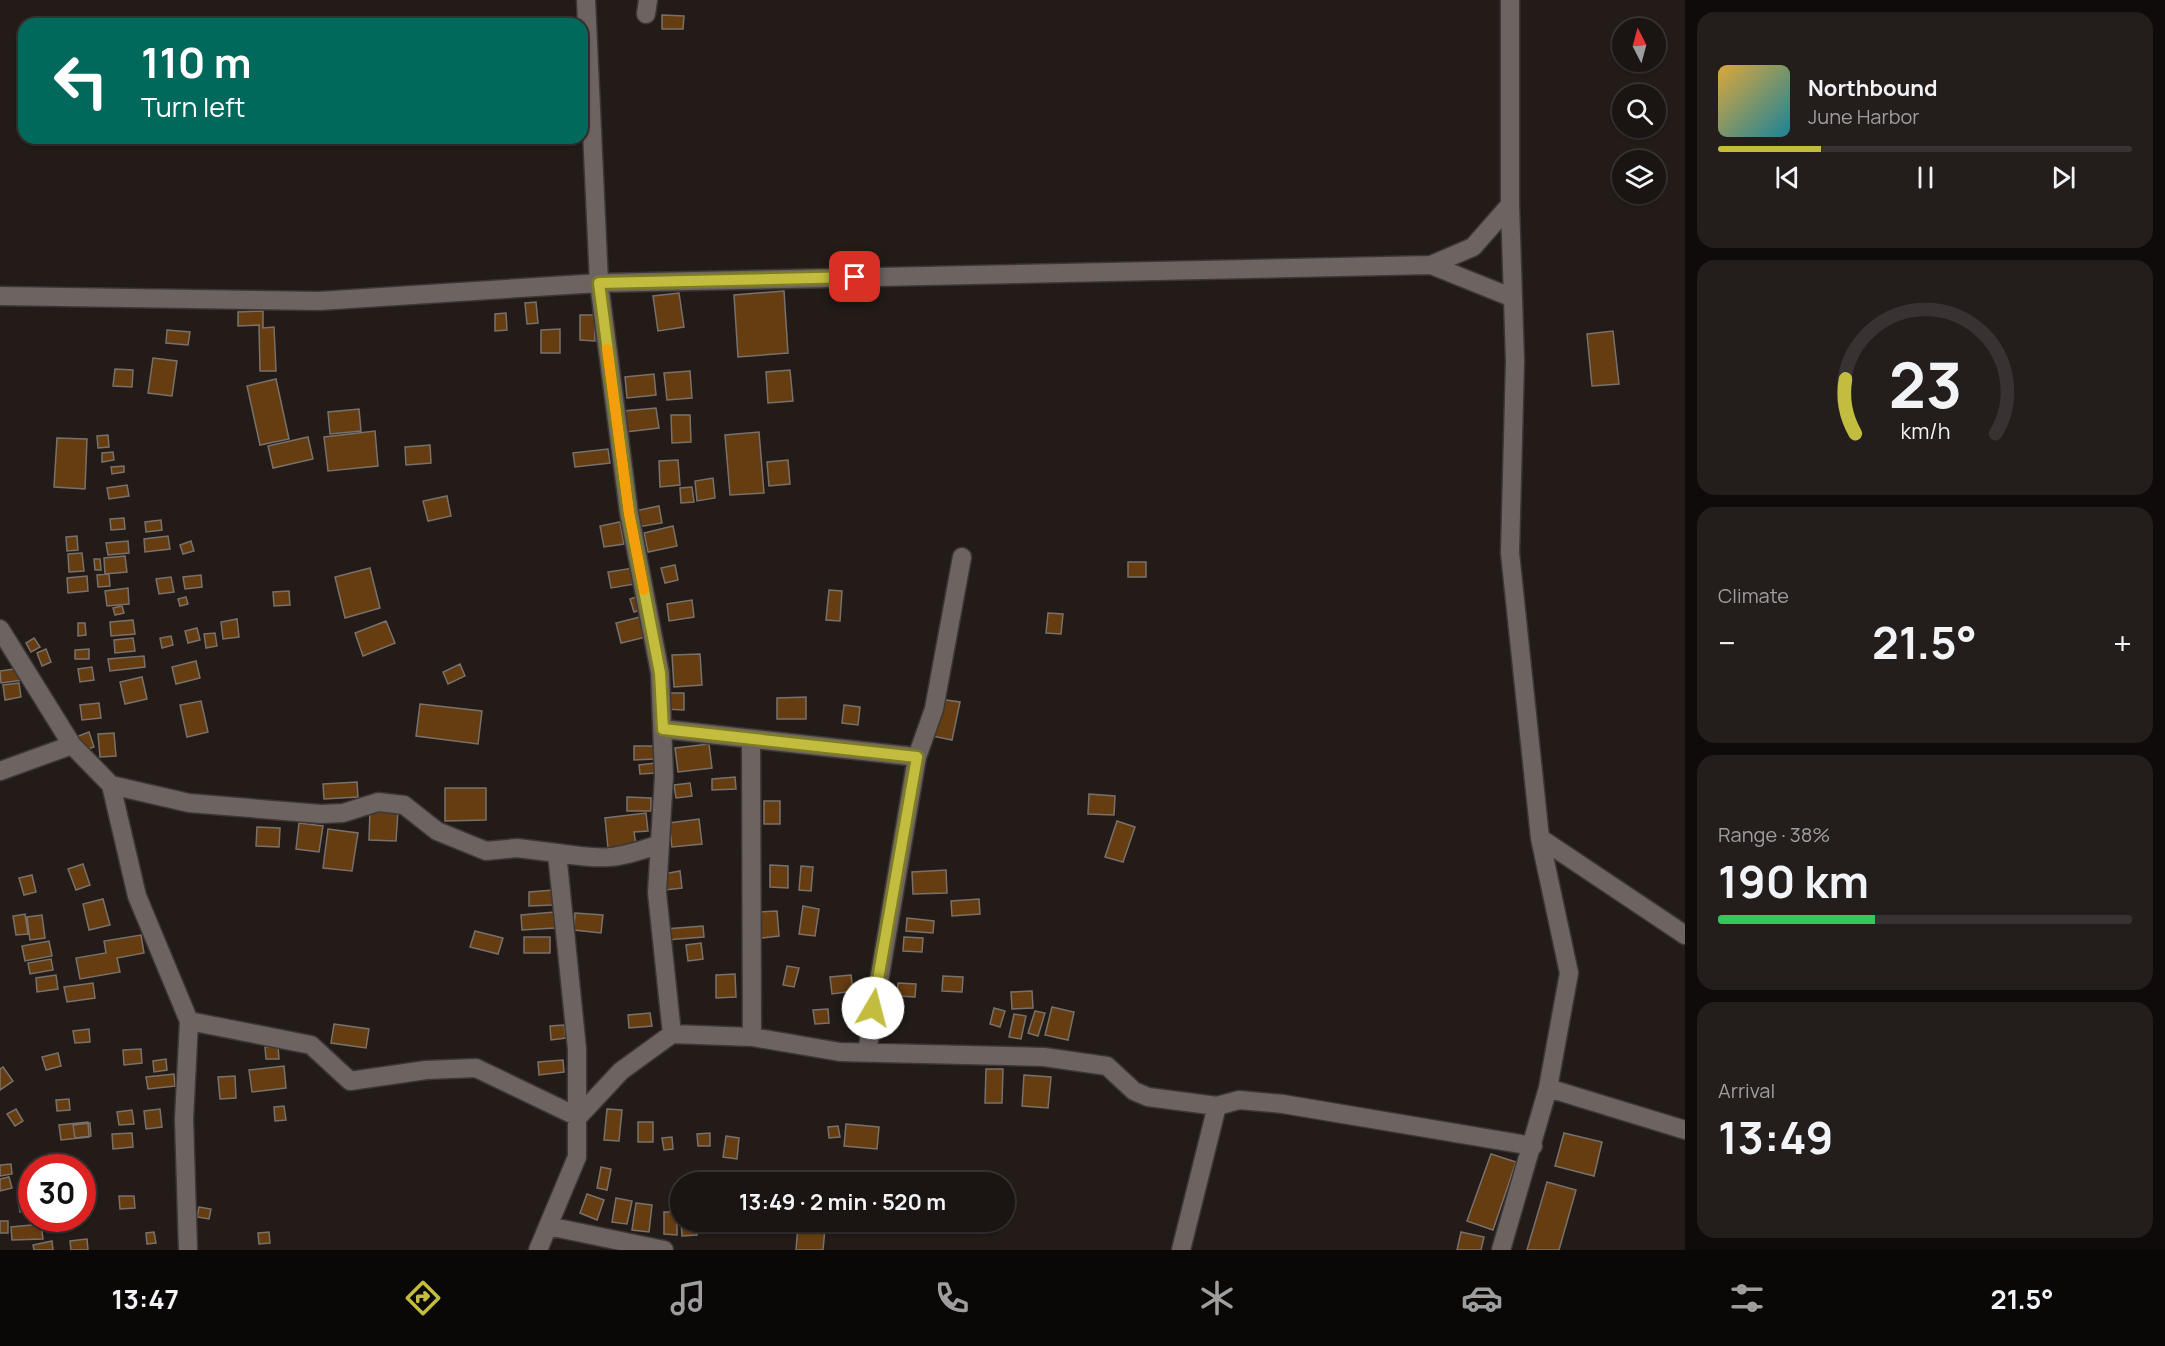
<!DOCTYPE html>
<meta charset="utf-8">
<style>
:root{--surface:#1a1412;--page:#231d1b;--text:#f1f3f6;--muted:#9f9e9f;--line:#383332;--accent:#c2bd3f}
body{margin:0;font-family:Manrope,sans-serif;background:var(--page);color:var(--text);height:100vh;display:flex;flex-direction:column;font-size:22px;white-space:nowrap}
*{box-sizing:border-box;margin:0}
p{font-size:20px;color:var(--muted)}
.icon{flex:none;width:33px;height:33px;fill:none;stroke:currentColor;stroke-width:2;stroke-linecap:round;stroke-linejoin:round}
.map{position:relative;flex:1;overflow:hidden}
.side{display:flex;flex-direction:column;gap:12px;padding:12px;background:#0e0b0a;width:480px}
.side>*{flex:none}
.top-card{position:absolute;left:18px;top:18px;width:570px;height:126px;border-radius:18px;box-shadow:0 2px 4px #0004,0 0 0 2px var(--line);background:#00695c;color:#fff;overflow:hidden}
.needle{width:39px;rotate:354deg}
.tools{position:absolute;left:1612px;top:18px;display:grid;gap:12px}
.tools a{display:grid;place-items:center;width:54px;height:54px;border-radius:50%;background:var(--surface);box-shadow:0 2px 4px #0004,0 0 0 2px var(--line);font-size:30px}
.speed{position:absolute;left:18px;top:1154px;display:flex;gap:12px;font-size:30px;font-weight:700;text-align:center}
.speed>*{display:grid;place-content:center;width:78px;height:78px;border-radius:50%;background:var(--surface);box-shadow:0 2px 4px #0004,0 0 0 2px var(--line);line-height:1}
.speed .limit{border:9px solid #d22;background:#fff;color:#111}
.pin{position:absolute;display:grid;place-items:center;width:51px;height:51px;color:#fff;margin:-26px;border-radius:12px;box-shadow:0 3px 9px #0006}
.me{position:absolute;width:66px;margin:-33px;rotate:8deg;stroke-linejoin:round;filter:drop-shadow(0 0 4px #0008)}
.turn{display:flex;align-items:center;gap:21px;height:126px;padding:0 24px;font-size:27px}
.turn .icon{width:78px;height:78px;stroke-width:2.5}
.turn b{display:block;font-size:42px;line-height:51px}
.big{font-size:45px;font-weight:700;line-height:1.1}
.side .tile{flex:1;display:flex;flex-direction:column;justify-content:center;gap:9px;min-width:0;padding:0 21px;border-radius:18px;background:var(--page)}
.side .dial{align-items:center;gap:0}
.dial svg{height:156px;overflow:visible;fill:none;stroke:var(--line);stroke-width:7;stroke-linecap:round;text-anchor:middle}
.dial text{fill:var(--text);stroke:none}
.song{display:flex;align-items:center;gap:18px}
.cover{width:72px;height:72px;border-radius:9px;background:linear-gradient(135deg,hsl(40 70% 55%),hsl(190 70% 35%))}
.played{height:6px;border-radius:3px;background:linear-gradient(90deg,var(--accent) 25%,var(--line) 25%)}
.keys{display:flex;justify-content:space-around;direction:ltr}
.heat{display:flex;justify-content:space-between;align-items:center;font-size:33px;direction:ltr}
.charge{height:9px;border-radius:4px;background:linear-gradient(90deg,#34c759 38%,var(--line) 0)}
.trip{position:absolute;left:670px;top:1172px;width:345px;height:60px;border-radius:30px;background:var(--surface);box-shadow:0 2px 4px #0004,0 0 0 2px var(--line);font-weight:700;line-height:60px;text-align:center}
.tab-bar{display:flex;height:96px;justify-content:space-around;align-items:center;background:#0a0807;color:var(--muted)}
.tab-bar .icon{width:42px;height:42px}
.tab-bar .on{color:var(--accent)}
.tab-bar b{font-size:27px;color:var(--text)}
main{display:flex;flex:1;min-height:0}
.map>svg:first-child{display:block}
.building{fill:#663c11;stroke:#78716b;stroke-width:1.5}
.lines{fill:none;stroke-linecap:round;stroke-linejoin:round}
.minor-casing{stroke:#3c3735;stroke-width:21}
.minor{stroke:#6d6461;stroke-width:18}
.route-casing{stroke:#7e7b29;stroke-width:15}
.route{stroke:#c2bd3f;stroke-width:10}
.slow{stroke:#f59e0b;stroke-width:10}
</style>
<main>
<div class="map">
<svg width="1685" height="1250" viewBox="0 0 1685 1250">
<rect width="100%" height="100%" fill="#221b18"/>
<path class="building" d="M662 15 684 16 683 29H662Z
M784 291 788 353 738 357 734 295Z
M679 293 684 327 658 331 653 296Z
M536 302 538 323 527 324 525 303Z
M263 311V328L274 327 276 371H260L259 325 238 326V312Z
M506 313 507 330 495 331V314Z
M580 315H595V341L580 340Z
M560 329V353H541V330Z
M167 330 190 332 188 345 166 343Z
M1613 331 1619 384 1592 386 1587 334Z
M153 358 177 361 172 396 148 393Z
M115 369 133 370 132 387 113 386Z
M790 370 793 401 768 403 766 372Z
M690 371 692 398 667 400 664 373Z
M654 374 656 395 627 398 625 377Z
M276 379 289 439 260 445 247 386Z
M656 408 659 428 626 432 623 411Z
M359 409 361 431 330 434 328 412Z
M671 415H690L691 442 672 443Z
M375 431 378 466 328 471 324 437Z
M759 432 764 493 730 495 725 435Z
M108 435 109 447 98 448 97 436Z
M308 437 313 459 273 468 268 446Z
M57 438 87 439 85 489 54 487Z
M430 445 431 463 406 465 405 447Z
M608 449 610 463 575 467 573 453Z
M113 452 114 460 102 462V453Z
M678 460 680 485 660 487 659 461Z
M788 460 790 484 769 486 767 462Z
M124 466V472L112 474 111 467Z
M713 478 715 498 697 501 695 481Z
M127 485 129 496 109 499 107 488Z
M692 487 694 502 681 503 680 488Z
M447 496 451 516 428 521 423 501Z
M659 506 662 523 638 527 635 511Z
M124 518 125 529 111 530 110 519Z
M161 520 162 530 146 532 145 522Z
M620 522 624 544 604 547 600 526Z
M673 526 677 546 648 552 644 533Z
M77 536 78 550 67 551 66 537Z
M168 536 170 549 145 552 144 539Z
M128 541 129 553 108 555 106 543Z
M191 541 194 551 183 554 180 545Z
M82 553 84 571 69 572 68 554Z
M125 556 127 572 105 574 104 558Z
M94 559H100L101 570H95Z
M1128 562H1146V577H1128Z
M675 565 678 580 665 583 661 568Z
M370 568 380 608 345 618 335 577Z
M633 568 635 584 611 588 608 572Z
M109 574 110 586 98 587 97 575Z
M201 575 202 587 185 589 183 577Z
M87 576 88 591 68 593 67 578Z
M171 577 174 592 159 594 156 579Z
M128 588 129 604 107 606 105 591Z
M829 590 842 591 840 621 826 620Z
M289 591 290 605 274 606 273 592Z
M639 596 644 609 634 612 630 599Z
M186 597 188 604 180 606 178 599Z
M692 600 694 617 669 621 667 604Z
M122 606 124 613 115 615 113 608Z
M1048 613 1063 614 1061 634 1046 633Z
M640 617 646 637 621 643 616 623Z
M237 619 239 637 223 639 221 622Z
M133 620 135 634 111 636 110 622Z
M386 621 395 643 363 656 355 633Z
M78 623H85L86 635 78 636Z
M197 628 200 640 188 643 185 631Z
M215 633 217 646 206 648 204 634Z
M171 636 173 645 162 648 160 638Z
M34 638 40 647 31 652 26 643Z
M133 638 135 651 115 653 114 640Z
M46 649 51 662 42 666 37 653Z
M89 649V659H75V650Z
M700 654 702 685 674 687 672 655Z
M144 656 145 667 110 671 108 659Z
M196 661 200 678 176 684 172 667Z
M460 664 465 676 448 684 443 672Z
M92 667 94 680 80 682 78 669Z
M21 668 23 680 1 683 0 671Z
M142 677 147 699 125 704 120 682Z
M19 683 21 697 5 700 3 685Z
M664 693H684V710L664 709Z
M806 697V719H777V698Z
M939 699 960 702 952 740 932 736Z
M201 701 208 732 187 737 180 705Z
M99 703 101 718 82 720 80 705Z
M420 704 482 711 478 744 416 736Z
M844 705 860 707 858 725 842 723Z
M89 732 94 747 81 751 76 737Z
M114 733 116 756 100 757 98 734Z
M709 744 712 768 678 772 675 748Z
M634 746H654L655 759 634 760Z
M655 763 656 773 640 774 639 765Z
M735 777 736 789 712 790V779Z
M357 782 358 797 324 799 323 784Z
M690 783 692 796 676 798 674 785Z
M445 788H486V820L445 821Z
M1089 794 1115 796 1114 815 1088 814Z
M627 797 651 798V811H627Z
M764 801H780V824H764Z
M370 809 398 811 396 841 369 840Z
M646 813 648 831 634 832 636 845 608 848 605 818Z
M699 819 702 844 672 847 669 823Z
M1117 821 1135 827 1123 862 1105 857Z
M299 823 323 826 319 852 296 849Z
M257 827 280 828 279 847 256 846Z
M328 829 358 833 352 871 323 868Z
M83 864 90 885 76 890 68 869Z
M770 865 788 866V888L770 887Z
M801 866 813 867 811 891 799 890Z
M946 870 947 893 913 894 912 872Z
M680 871 682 888 665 890 663 874Z
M32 875 36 892 24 895 19 878Z
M553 890V905L529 906V892Z
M103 899 110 925 89 930 83 904Z
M979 899 980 914 952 916 951 901Z
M803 906 819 909 815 936 799 934Z
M777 911 779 936 761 938 759 912Z
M554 912 555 928 522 930 521 915Z
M575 913 603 915 601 933 574 930Z
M25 914 28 934 16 935 13 916Z
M42 915 45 938 30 940 27 917Z
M907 918 934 921 933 933 906 931Z
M703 926 704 937 666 940 665 929Z
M475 931 503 938 498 954 470 947Z
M141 935 144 953 117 958 120 972 80 979 76 958 106 953 104 941Z
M524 937H550V953H524Z
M904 937 923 938 922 952 903 951Z
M49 941 52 956 25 961 22 946Z
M701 943 703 959 688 961 686 945Z
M51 959 53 970 30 974 28 963Z
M787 966 799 968 794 987 783 985Z
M735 974 736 997 716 998V975Z
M56 975 58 989 37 992 36 978Z
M851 975 853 991 832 994 830 977Z
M943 976 963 977 962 992 942 991Z
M93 983 95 998 67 1002 64 987Z
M898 983 916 984 915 997 897 996Z
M1032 991 1033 1008 1012 1009 1011 992Z
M1052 1007 1074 1012 1068 1040 1045 1035Z
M994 1008 1005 1011 1000 1027 990 1024Z
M828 1009 829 1023 815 1024 813 1010Z
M1035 1011 1045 1013 1038 1036 1028 1033Z
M650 1013 652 1026 629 1028 628 1015Z
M1014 1014 1026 1016 1021 1039 1009 1037Z
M334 1024 369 1029 366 1048 331 1043Z
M564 1025 566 1038 551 1040 550 1026Z
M89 1029 90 1042 75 1043 73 1031Z
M278 1046 279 1059H266L265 1047Z
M141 1049 142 1063 124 1065 123 1050Z
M58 1053 61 1066 46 1070 42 1057Z
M166 1059 167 1070 154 1072 153 1061Z
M563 1060 564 1072 539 1075 538 1062Z
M284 1066 286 1088 252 1092 249 1070Z
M3 1067 13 1081 0 1090V1069Z
M986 1069H1003L1002 1103H985Z
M174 1074 175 1086 148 1089 146 1077Z
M1024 1075 1051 1077 1048 1108 1022 1106Z
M235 1076 236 1098 220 1099 218 1077Z
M69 1099 70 1110 57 1111 56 1100Z
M284 1106 286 1120 275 1121 274 1107Z
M16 1109 23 1121 15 1126 7 1114Z
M160 1109 162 1127 146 1129 144 1111Z
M607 1109 622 1110 619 1141 604 1140Z
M132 1110 134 1124 119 1125 117 1112Z
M88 1122 89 1137 61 1140 59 1125Z
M638 1122H653V1142H638Z
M90 1123 91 1136 75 1138 73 1125Z
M846 1124 879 1127 877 1149 844 1146Z
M838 1126 840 1137 829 1138 828 1127Z
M132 1133 133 1147 113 1149 112 1134Z
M710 1133V1146H698L697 1134Z
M1564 1133 1602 1142 1594 1176 1555 1166Z
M726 1136 739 1138 737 1159 723 1157Z
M672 1137 673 1149 664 1150 662 1138Z
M1491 1154 1516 1162 1493 1230 1467 1221Z
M11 1164 12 1174 0 1176V1165Z
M601 1167 611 1169 607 1190 597 1188Z
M9 1177 12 1188 0 1191V1179Z
M681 1180 691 1181 681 1182V1199H678Z
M1547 1182 1576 1190 1559 1250H1527Z
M587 1194 604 1200 597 1220 580 1213Z
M119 1196H134L135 1208 120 1209Z
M616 1198 632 1201 627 1224 612 1222Z
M32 1199V1210L20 1212 18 1201Z
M636 1203 652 1205 649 1232 632 1230Z
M199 1207 211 1209 209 1219 197 1217Z
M664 1212H677V1235L664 1234Z
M0 1221H8V1233H0Z
M681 1221H696L697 1235 682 1236Z
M41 1224 43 1239 12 1240 11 1227Z
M798 1225 825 1228 823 1250H796Z
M154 1232 156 1243 147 1244 146 1233Z
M269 1232 270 1243 259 1244 258 1233Z
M1461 1232 1484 1237 1481 1250H1457Z
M87 1239 88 1250H71L70 1241Z
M52 1241 53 1250H34L33 1245Z"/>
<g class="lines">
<g class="minor-casing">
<path id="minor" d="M646 14 648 0
M1431 265 1513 298
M0 296 319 301 599 283 1431 265 1473 247 1510 205
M0 629 72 745 111 785 189 803 321 814 343 813 378 802 404 805 437 831 486 851 517 848 557 853
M663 729 917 757
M751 739 752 1037
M0 771 72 745
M111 785 137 896 189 1021 184 1119 188 1250
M1540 838 1685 935
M189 1021 311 1045 350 1081 426 1070 476 1068 578 1117 621 1071 672 1034 657 893 664 776 660 673 629 513 599 283 586 0
M672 1034 752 1037 840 1052 1044 1057 1107 1066 1134 1091 1148 1097 1217 1106
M867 1052 917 757 934 709 962 557
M1548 1088 1685 1130
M548 1226 664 1250
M538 1250 577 1157V1049L557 853C603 860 615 860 660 844
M1181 1250 1217 1106 1239 1100 1283 1104 1533 1146
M1501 1250 1548 1088 1569 973 1540 838 1510 553 1515 361 1510 205V0"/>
</g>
<use href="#minor" class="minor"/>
</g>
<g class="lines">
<g class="route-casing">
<path id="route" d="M855 277 599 283 629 513 660 673 663 729 917 757 873 1008"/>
</g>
<use href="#route" class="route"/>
<path class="slow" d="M607 349 629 513 644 590"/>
</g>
</svg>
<div class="tools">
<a><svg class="needle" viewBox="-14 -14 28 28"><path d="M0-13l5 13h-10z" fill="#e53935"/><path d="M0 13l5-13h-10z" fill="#9f9e9f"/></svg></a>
<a><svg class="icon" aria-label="search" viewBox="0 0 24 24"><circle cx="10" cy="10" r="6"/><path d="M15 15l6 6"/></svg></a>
<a><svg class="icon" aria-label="layers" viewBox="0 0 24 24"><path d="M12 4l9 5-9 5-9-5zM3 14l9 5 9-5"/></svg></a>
</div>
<div class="speed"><div class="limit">30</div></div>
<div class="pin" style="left:855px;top:277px;background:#d93025"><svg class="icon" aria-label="arrive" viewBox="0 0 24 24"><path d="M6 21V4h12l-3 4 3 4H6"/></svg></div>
<svg class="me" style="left:873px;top:1008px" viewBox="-20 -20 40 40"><circle r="19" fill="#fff"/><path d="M0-13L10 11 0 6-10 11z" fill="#c2bd3f"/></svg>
<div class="trip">13:49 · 2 min · 520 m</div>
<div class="top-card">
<div class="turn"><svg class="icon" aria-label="left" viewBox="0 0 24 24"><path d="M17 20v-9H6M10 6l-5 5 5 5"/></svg><div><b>110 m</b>Turn left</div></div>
</div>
</div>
<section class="side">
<div class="tile">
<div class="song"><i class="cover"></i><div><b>Northbound</b><p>June Harbor</p></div></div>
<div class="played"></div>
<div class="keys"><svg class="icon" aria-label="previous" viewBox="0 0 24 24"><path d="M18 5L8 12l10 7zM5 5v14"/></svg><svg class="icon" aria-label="pause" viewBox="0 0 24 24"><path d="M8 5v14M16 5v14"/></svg><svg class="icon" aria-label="next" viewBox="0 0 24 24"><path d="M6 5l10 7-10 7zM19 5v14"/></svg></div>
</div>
<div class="tile dial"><svg viewBox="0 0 100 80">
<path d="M14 69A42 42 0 1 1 86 69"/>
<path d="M14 69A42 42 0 0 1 9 41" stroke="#c2bd3f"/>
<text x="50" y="56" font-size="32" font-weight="700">23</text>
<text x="50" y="72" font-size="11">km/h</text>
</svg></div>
<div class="tile"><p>Climate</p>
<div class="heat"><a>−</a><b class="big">21.5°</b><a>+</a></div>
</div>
<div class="tile"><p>Range · 38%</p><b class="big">190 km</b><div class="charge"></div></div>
<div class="tile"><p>Arrival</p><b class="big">13:49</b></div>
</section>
</main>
<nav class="tab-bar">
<b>13:47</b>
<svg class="icon on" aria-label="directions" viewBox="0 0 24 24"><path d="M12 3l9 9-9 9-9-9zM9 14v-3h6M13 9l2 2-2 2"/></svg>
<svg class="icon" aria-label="music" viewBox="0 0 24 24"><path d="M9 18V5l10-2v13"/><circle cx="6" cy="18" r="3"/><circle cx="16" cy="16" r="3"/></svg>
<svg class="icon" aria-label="phone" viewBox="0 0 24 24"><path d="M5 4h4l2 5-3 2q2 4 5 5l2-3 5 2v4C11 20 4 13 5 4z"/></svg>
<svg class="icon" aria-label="climate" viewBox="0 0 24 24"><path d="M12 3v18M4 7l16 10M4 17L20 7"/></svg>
<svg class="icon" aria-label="car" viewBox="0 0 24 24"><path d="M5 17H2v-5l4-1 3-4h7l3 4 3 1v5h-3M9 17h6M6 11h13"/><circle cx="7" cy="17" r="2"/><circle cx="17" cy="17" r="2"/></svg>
<svg class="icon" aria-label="filters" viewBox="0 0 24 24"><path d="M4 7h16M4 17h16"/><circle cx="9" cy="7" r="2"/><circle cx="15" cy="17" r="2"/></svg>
<b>21.5°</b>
</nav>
